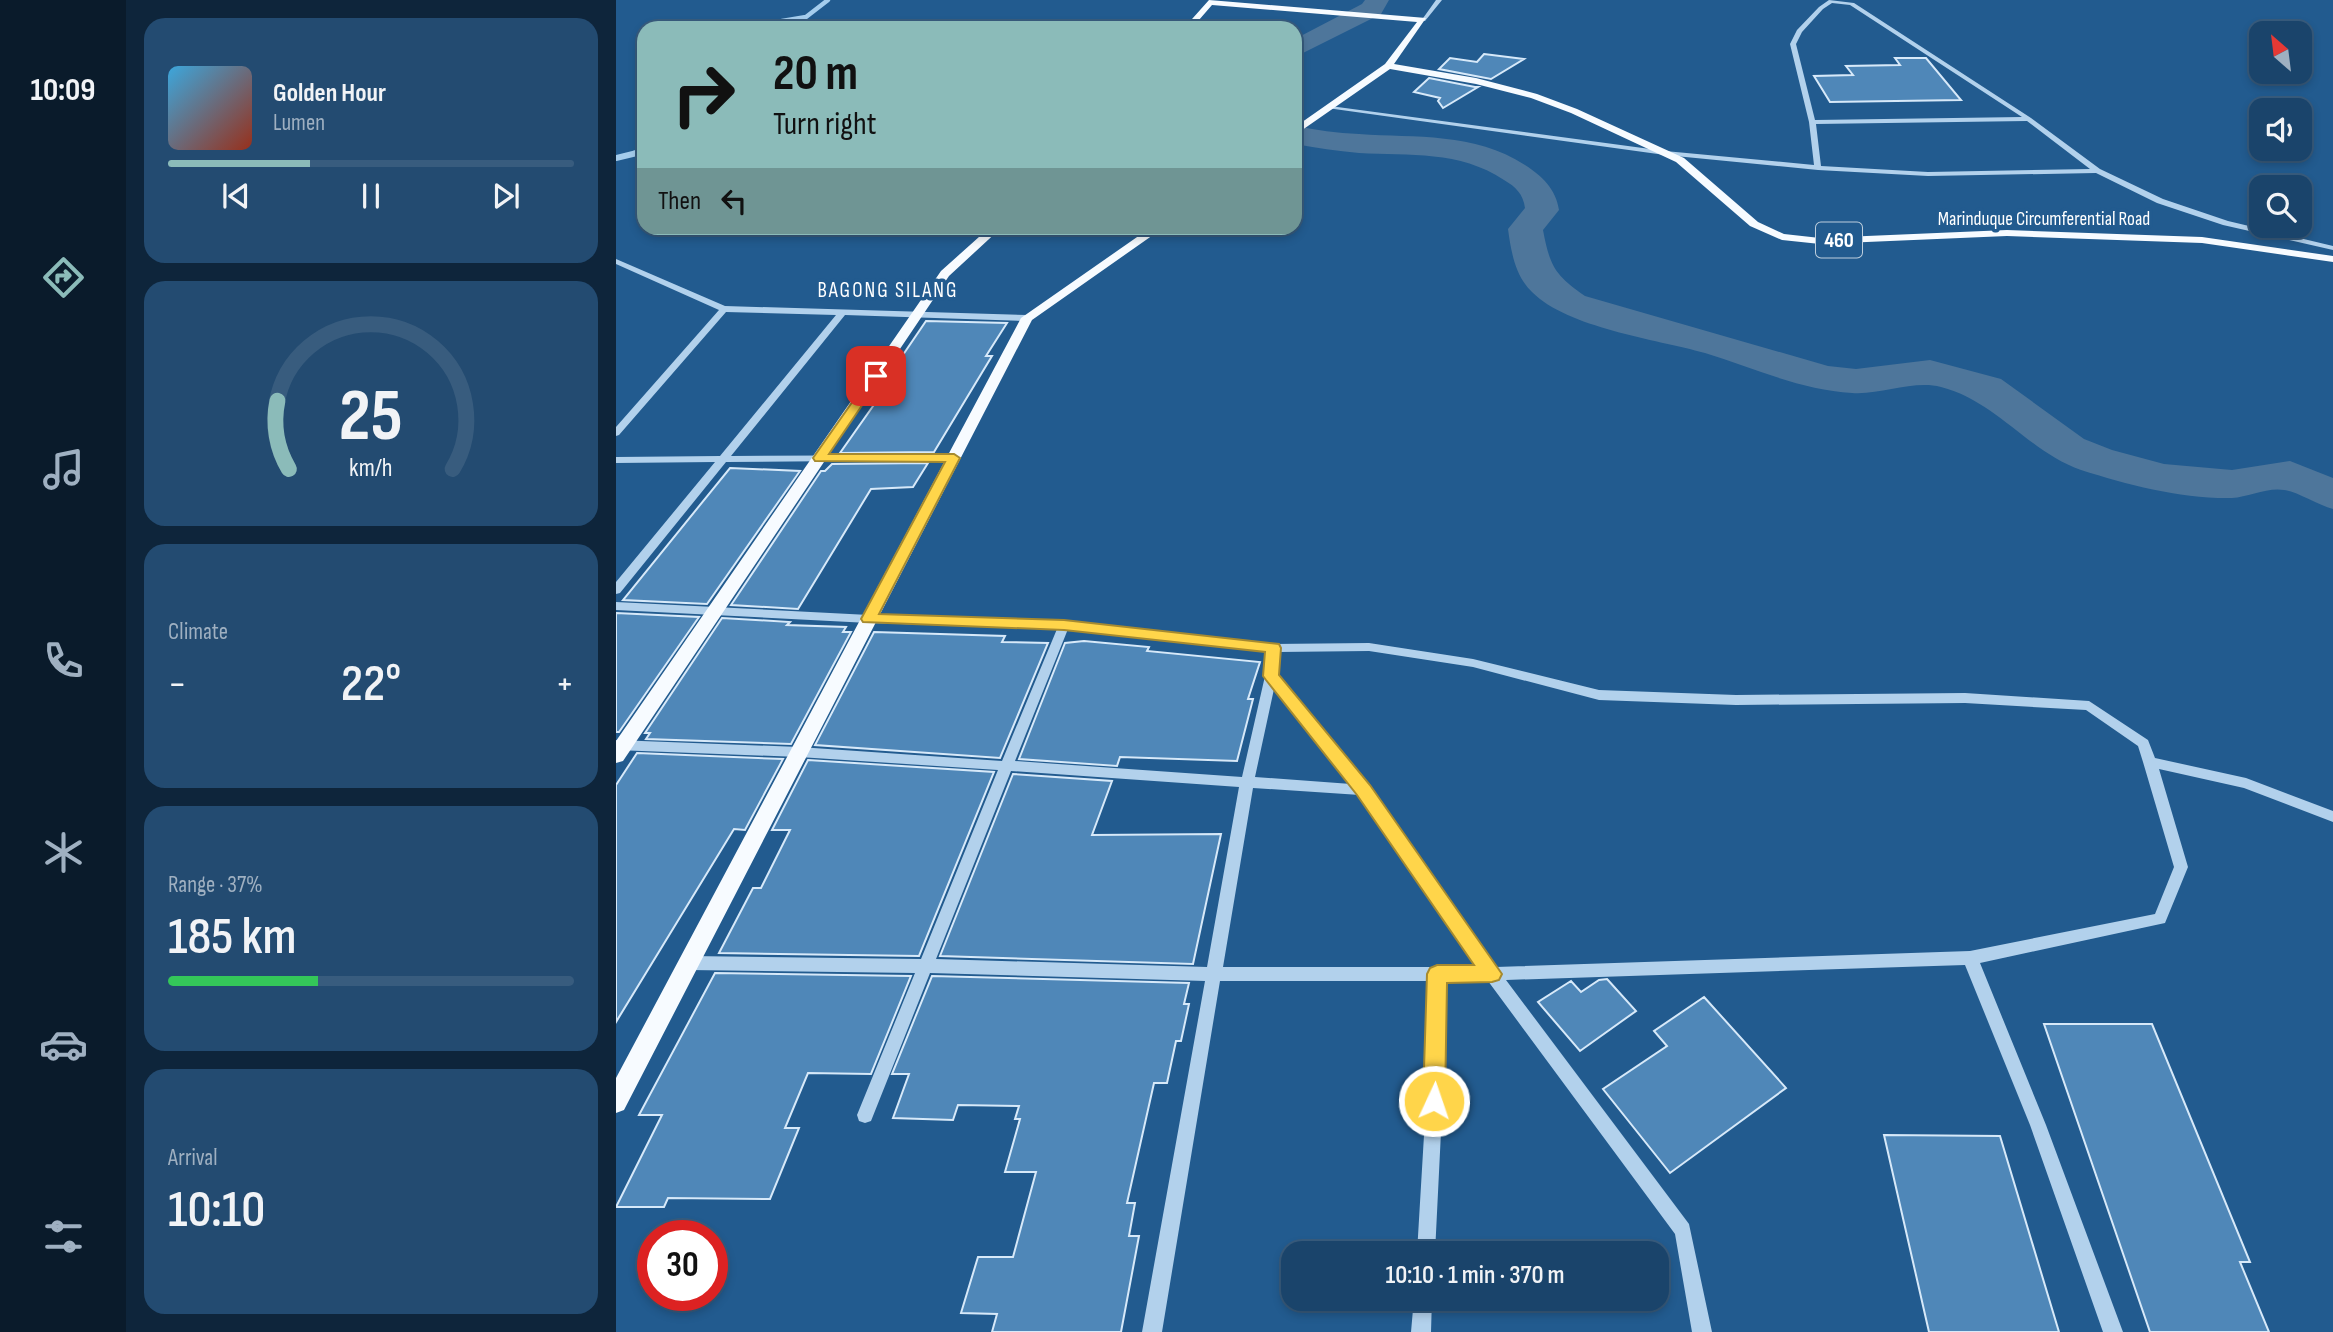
<!DOCTYPE html>
<meta charset="utf-8">
<style>
:root{--surface:#1a446b;--page:#234b71;--text:#f1f3f6;--muted:#9fb0c1;--line:#385c7e;--accent:#8bbbb9}
body{margin:0;font-family:"Sofia Sans Condensed",sans-serif;background:var(--page);color:var(--text);height:100vh;display:flex;flex-direction:column;font-size:26px;white-space:nowrap}
*{box-sizing:border-box;margin:0}
p{font-size:23px;color:var(--muted)}
.icon{flex:none;width:38px;height:38px;fill:none;stroke:currentColor;stroke-width:2;stroke-linecap:round;stroke-linejoin:round}
.map{position:relative;flex:1;overflow:hidden}
.sheet{display:flex;flex-direction:column;gap:18px;padding:18px;background:#0e253b;width:490px}
.sheet>*{flex:none}
.banner{position:absolute;left:21px;top:21px;width:665px;height:214px;border-radius:21px;box-shadow:0 4px 10px #0003,0 0 0 2px var(--line);background:#8bbbb9;color:#111;overflow:hidden}
.needle{width:46px;rotate:332deg}
.fabs{position:absolute;left:1633px;top:21px;display:grid;gap:14px}
.fabs a{display:grid;place-items:center;width:63px;height:63px;border-radius:14px;background:var(--surface);box-shadow:0 4px 10px #0003,0 0 0 2px var(--line);font-size:35px}
.speed{position:absolute;left:21px;top:1220px;display:flex;gap:14px;font-size:35px;font-weight:700;text-align:center}
.speed>*{display:grid;place-content:center;width:91px;height:91px;border-radius:50%;background:var(--surface);box-shadow:0 4px 10px #0003,0 0 0 2px var(--line);line-height:1}
.speed .limit{border:10px solid #d22;background:#fff;color:#111}
.pin{position:absolute;display:grid;place-items:center;width:60px;height:60px;color:#fff;margin:-30px;border-radius:14px;box-shadow:0 4px 10px #0006}
.me{position:absolute;width:77px;margin:-38px;rotate:3deg;stroke-linejoin:round;filter:drop-shadow(0 0 5px #0008)}
.turn{display:flex;align-items:center;gap:24px;height:147px;padding:0 21px;font-size:32px}
.turn .icon{width:91px;height:91px;stroke-width:2.5}
.turn b{display:block;font-size:49px;line-height:60px}
.then{display:flex;align-items:center;height:66px;padding:0 21px;background:#0003;gap:14px;font-size:26px}
.big{font-size:52px;font-weight:600;line-height:1.1}
.sheet .card{flex:1;display:flex;flex-direction:column;justify-content:center;gap:10px;min-width:0;padding:0 24px;border-radius:21px;background:var(--page)}
.sheet .dial{align-items:center;gap:0}
.dial svg{height:182px;overflow:visible;fill:none;stroke:var(--line);stroke-width:7;stroke-linecap:round;text-anchor:middle}
.dial text{fill:var(--text);stroke:none}
.song{display:flex;align-items:center;gap:21px}
.cover{width:84px;height:84px;border-radius:10px;background:linear-gradient(135deg,hsl(200 70% 55%),hsl(10 70% 35%))}
.played{height:7px;border-radius:4px;background:linear-gradient(90deg,var(--accent) 35%,var(--line) 35%)}
.keys{display:flex;justify-content:space-around;direction:ltr}
.heat{display:flex;justify-content:space-between;align-items:center;font-size:38px;direction:ltr}
.charge{height:10px;border-radius:5px;background:linear-gradient(90deg,#34c759 37%,var(--line) 0)}
.trip{position:absolute;left:665px;top:1241px;width:388px;height:70px;border-radius:21px;background:var(--surface);box-shadow:0 4px 10px #0003,0 0 0 2px var(--line);font-weight:600;line-height:70px;text-align:center}
main{display:flex;flex:1;min-height:0}
.dock{display:flex;flex-direction:column;width:126px;justify-content:space-around;align-items:center;background:#0a1b2b;color:var(--muted)}
.dock .icon{width:49px;height:49px}
.dock .current{color:var(--accent)}
.dock b{font-size:32px;color:var(--text)}
.map>svg:first-child{display:block}
.lines{fill:none;stroke-linecap:round;stroke-linejoin:round}
.stream-far1{stroke:#a5cded;stroke-width:4.5}
.stream{stroke:#a5cded;stroke-width:6}
.river{fill:#4e769b;fill-rule:evenodd}
.building{fill:#4f87b8;stroke:#d7e9f9;stroke-width:2}
.minor{fill:#b2d1ec;fill-rule:evenodd}
.major{fill:#f7fbff;fill-rule:evenodd}
.route{fill:#ffd54a;stroke:#a68a30;stroke-width:2}
.labels{text-anchor:middle;stroke-width:7;stroke-linejoin:round;paint-order:stroke}
.far-street-label{font-size:19px;fill:#fff;stroke:#225b8f}
.shield{fill:#225b8f;stroke:#bdcedd;stroke-width:2}
.shield-label{font-size:21px;font-weight:bold;fill:#fff}
.far-quarter-label{font-size:21px;letter-spacing:2px;fill:#fff;stroke:#225b8f}
</style>
<main>
<nav class="dock">
<b>10:09</b>
<svg class="icon current" aria-label="directions" viewBox="0 0 24 24"><path d="M12 3l9 9-9 9-9-9zM9 14v-3h6M13 9l2 2-2 2"/></svg>
<svg class="icon" aria-label="music" viewBox="0 0 24 24"><path d="M9 18V5l10-2v13"/><circle cx="6" cy="18" r="3"/><circle cx="16" cy="16" r="3"/></svg>
<svg class="icon" aria-label="phone" viewBox="0 0 24 24"><path d="M5 4h4l2 5-3 2q2 4 5 5l2-3 5 2v4C11 20 4 13 5 4z"/></svg>
<svg class="icon" aria-label="climate" viewBox="0 0 24 24"><path d="M12 3v18M4 7l16 10M4 17L20 7"/></svg>
<svg class="icon" aria-label="car" viewBox="0 0 24 24"><path d="M5 17H2v-5l4-1 3-4h7l3 4 3 1v5h-3M9 17h6M6 11h13"/><circle cx="7" cy="17" r="2"/><circle cx="17" cy="17" r="2"/></svg>
<svg class="icon" aria-label="filters" viewBox="0 0 24 24"><path d="M4 7h16M4 17h16"/><circle cx="9" cy="7" r="2"/><circle cx="15" cy="17" r="2"/></svg>
</nav>
<section class="sheet">
<div class="card">
<div class="song"><i class="cover"></i><div><b>Golden Hour</b><p>Lumen</p></div></div>
<div class="played"></div>
<div class="keys"><svg class="icon" aria-label="previous" viewBox="0 0 24 24"><path d="M18 5L8 12l10 7zM5 5v14"/></svg><svg class="icon" aria-label="pause" viewBox="0 0 24 24"><path d="M8 5v14M16 5v14"/></svg><svg class="icon" aria-label="next" viewBox="0 0 24 24"><path d="M6 5l10 7-10 7zM19 5v14"/></svg></div>
</div>
<div class="card dial"><svg viewBox="0 0 100 80">
<path d="M14 69A42 42 0 1 1 86 69"/>
<path d="M14 69A42 42 0 0 1 9 39" stroke="#8bbbb9"/>
<text x="50" y="56" font-size="32" font-weight="700">25</text>
<text x="50" y="72" font-size="11">km/h</text>
</svg></div>
<div class="card"><p>Climate</p>
<div class="heat"><a>−</a><b class="big">22°</b><a>+</a></div>
</div>
<div class="card"><p>Range · 37%</p><b class="big">185 km</b><div class="charge"></div></div>
<div class="card"><p>Arrival</p><b class="big">10:10</b></div>
</section>
<div class="map">
<svg width="1717" height="1332" viewBox="0 0 1717 1332">
<rect width="100%" height="100%" fill="#225b8f"/>
<g class="lines">
<path class="stream-far1" d="M154 28 166 21 190 17 212 0
M18 153 28 151"/>
<path class="stream" d="M0 158 25 152"/>
<path class="river" d="M749 0H773L765 14 679 57V39L746 4Z
M679 126C700 130 721 133 743 134 800 138 858 132 909 165 926 176 940 189 943 210L927 230C934 267 939 275 969 296L1212 366 1240 369 1314 360 1385 379 1468 439 1496 450 1548 464 1616 470 1674 461 1717 478V509C1702 505 1680 491 1668 490 1652 487 1632 497 1616 498 1566 499 1512 485 1465 470 1413 452 1380 401 1325 387 1297 380 1266 395 1236 393 1185 390 1137 368 1089 353 1039 339 952 328 916 292 899 276 895 251 892 229L909 208C907 194 900 187 888 180 843 150 794 156 743 153 721 151 700 148 679 144Z"/>
</g>
<path class="building" d="M868 54 908 59 875 79 823 69 834 58 861 62Z
M1279 58H1310L1345 100 1214 102 1198 76 1237 75 1230 66 1284 65Z
M813 78 859 87H862L827 108 822 101 824 98 798 92Z
M310 321 391 323 370 356H376L318 452 224 453 262 399H257Z
M312 463 297 487 255 489 182 609 115 605 205 471H209L216 464Z
M114 468 184 471 91 604 7 600Z
M0 613 83 617 3 732H0Z
M106 618 174 622 171 625 230 627 227 632H235L175 744 30 739 34 733H29Z
M258 632 389 636 386 642 432 643 384 758 199 745Z
M468 641 533 647 531 651 644 662 632 699H637L621 761 504 757 501 766 403 759 449 643Z
M21 753 167 759 129 830 118 829 0 1022V785Z
M192 760 378 772 303 956 103 953 137 888H145L174 830H156Z
M397 774 496 781 476 835 605 834 577 964 324 956Z
M99 973 295 976 255 1074 192 1073 169 1128H183L154 1199 52 1198 48 1207H0L46 1115H23Z
M316 976 573 983 568 1004H573L565 1041H560L551 1083H538L511 1203H519L513 1236H523L505 1332H376L381 1314 345 1313 362 1257H397L420 1172H389L404 1119H399L403 1106 342 1105 337 1120 277 1118 293 1074H276Z
M991 979 1020 1011 964 1051 922 1002 955 981 965 992 983 980Z
M1088 997 1170 1088 1054 1173 987 1089 1051 1046 1038 1031Z
M1428 1024H1536L1634 1262H1624L1653 1332H1534Z
M1268 1135 1384 1136 1443 1332H1313Z"/>
<g class="lines">
<path class="minor" d="M820 0H826L809 21H805Z
M1213 0 1238 3 1415 118 1484 169 1547 199 1612 221 1717 246V250L1607 225 1541 203 1480 173 1312 176 1202 170 1049 155 711 108 714 106 1049 151 1198 165 1193 122 1174 44 1181 30 1203 7ZM1216 3 1234 5 1406 117 1199 120 1180 44 1186 32 1207 9ZM1411 121 1474 169 1312 172 1205 166 1200 124Z
M500 228H513L537 234 533 236Z
M0 259 109 306 411 315 415 318 411 321 229 315 115 456 338 455 343 458 342 460 110 462 4 593 0 594V582L99 462 0 463V457L104 456 220 315 110 312 3 435 0 436V427L103 310 0 264Z
M0 602 253 615 448 621 657 644 753 643 857 659 983 690 1120 695 1349 693 1473 701 1532 740 1539 758 1630 778 1717 811V822L1628 788 1543 769 1572 867 1549 923 1364 963 1430 1125 1507 1332H1487L1414 1125 1349 965 890 980 1073 1224 1096 1332H1076L1059 1234 872 981H829V1051L819 1253H801L813 1051V981H604L546 1332H526L589 981 314 973 255 1121 249 1123 243 1121 241 1115 299 973 73 970 68 968 65 963 68 958 73 956 305 959 382 770 183 757 0 750V740L183 747 386 761 441 629 253 623 0 610ZM452 629 651 652 649 676 626 777 399 761ZM753 651 857 667 983 700 1120 705 1349 703 1470 710 1522 746 1527 762 1558 867 1539 914 1354 951 880 967 753 786 661 675 663 652ZM658 689 735 784 639 777ZM395 771 623 787 591 967 320 959ZM637 788 744 795 863 967H607Z
M798 1298H816L815 1332H795Z"/>
<path class="major" d="M593 0 810 18 778 64 860 78 921 94 961 109 1068 158 1142 222 1168 234 1204 238 1391 230 1586 237 1717 256V262L1586 243 1391 236 1204 244 1166 240 1134 226 1060 162 955 113 915 98 860 84 774 69 679 135V127L769 64 801 22 596 5 576 28H568Z
M373 228H385L333 276 7 761 0 763V741L325 271Z
M534 228H547L416 320 8 1110 0 1113V1078L405 318Z"/>
</g>
<path class="route" d="M260 373 266 376 213 454H338L344 458 263 614 448 620 663 644 665 648 663 675 754 785 886 974 883 980 876 982 831 983 829 1101 825 1109 818 1112 810 1109 807 1101 811 974 814 968 821 965H858L741 795 650 680 647 676 649 652 448 630 247 622 245 619 329 462 199 461 197 458 256 374Z"/>
<g class="labels">
<g class="far-street-label">
<text x="1428" y="225">Marinduque Circumferential Road</text>
</g>
<rect class="shield" x="1200" y="222.5" width="46" height="35" rx="5"/>
<g class="shield-label">
<text x="1223" y="247">460</text>
</g>
<g class="far-quarter-label">
<text x="272" y="297">BAGONG SILANG</text>
</g>
</g>
</svg>
<div class="fabs">
<a><svg class="needle" viewBox="-14 -14 28 28"><path d="M0-13l5 13h-10z" fill="#e53935"/><path d="M0 13l5-13h-10z" fill="#9fb0c1"/></svg></a>
<a><svg class="icon" aria-label="sound" viewBox="0 0 24 24"><path d="M4 9h4l5-4v14l-5-4H4zM17 9q2 3 0 6"/></svg></a>
<a><svg class="icon" aria-label="search" viewBox="0 0 24 24"><circle cx="10" cy="10" r="6"/><path d="M15 15l6 6"/></svg></a>
</div>
<div class="speed"><div class="limit">30</div></div>
<div class="pin" style="left:260px;top:376px;background:#d93025"><svg class="icon" aria-label="arrive" viewBox="0 0 24 24"><path d="M6 21V4h12l-3 4 3 4H6"/></svg></div>
<svg class="me" style="left:818px;top:1101px" viewBox="-20 -20 40 40"><circle r="17" fill="#ffd54a" stroke="#fff" stroke-width="3"/><path d="M0-11L8 9 0 5-8 9z" fill="#fff"/></svg>
<div class="trip">10:10 · 1 min · 370 m</div>
<div class="banner">
<div class="turn"><svg class="icon" aria-label="right" viewBox="0 0 24 24"><path d="M7 20v-9h11M14 6l5 5-5 5"/></svg><div><b>20 m</b>Turn right</div></div>
<div class="then">Then<svg class="icon" aria-label="left" viewBox="0 0 24 24"><path d="M17 20v-9H6M10 6l-5 5 5 5"/></svg></div>
</div>
</div>
</main>
